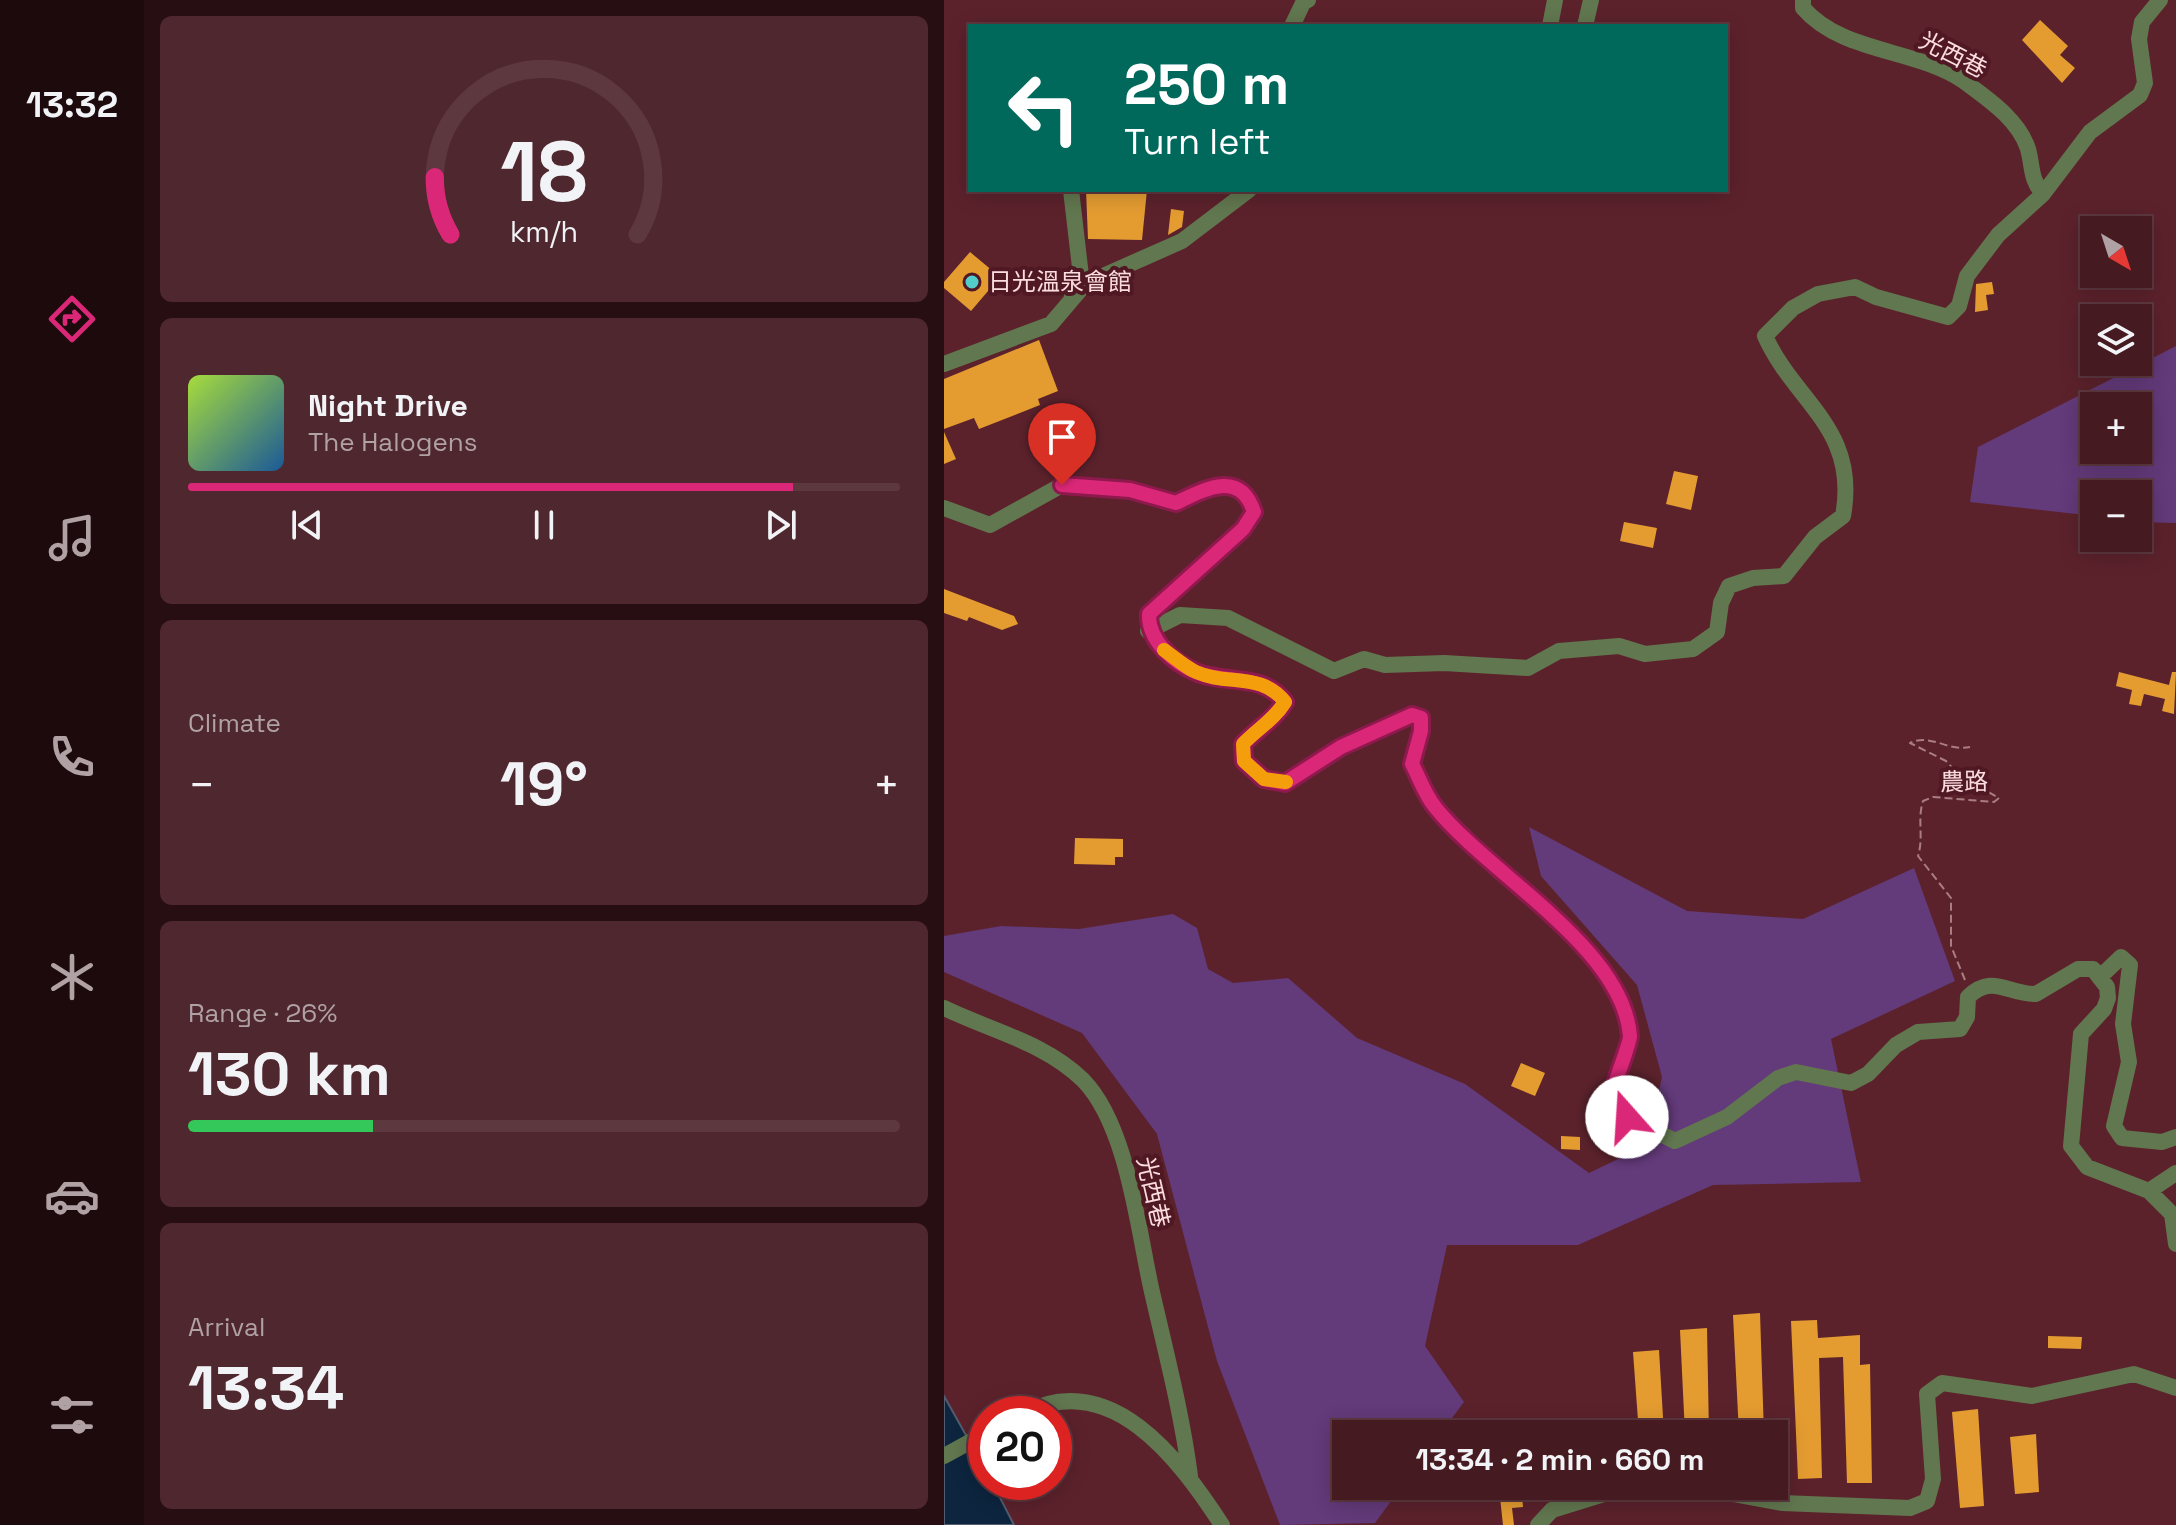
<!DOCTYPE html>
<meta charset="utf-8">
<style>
:root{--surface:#451a21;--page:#4f272e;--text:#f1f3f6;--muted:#b0a1a5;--line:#5d383f;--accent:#db2777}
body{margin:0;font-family:"Space Grotesk","Noto Sans TC",sans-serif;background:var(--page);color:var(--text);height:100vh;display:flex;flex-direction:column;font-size:30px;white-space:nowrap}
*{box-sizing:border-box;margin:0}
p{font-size:26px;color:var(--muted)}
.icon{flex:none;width:44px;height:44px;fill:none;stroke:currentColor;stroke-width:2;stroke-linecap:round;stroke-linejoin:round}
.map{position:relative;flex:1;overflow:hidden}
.drawer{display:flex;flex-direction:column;gap:16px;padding:16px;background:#260e12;width:800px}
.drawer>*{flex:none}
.top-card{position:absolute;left:24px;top:24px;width:760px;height:168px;border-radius:0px;box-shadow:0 4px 20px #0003,0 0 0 2px var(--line);background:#00695c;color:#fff;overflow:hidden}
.needle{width:52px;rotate:141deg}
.controls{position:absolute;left:1136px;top:216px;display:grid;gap:16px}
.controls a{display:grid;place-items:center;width:72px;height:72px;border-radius:0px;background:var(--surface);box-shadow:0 4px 20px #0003,0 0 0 2px var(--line);font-size:40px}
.speed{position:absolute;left:24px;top:1396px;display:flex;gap:16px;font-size:40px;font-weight:700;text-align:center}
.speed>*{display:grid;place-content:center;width:104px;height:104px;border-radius:50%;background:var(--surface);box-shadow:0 4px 20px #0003,0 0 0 2px var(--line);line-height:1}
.speed .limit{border:12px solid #d22;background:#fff;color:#111}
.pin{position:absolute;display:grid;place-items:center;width:68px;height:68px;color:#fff;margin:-82px -34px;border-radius:50% 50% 50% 0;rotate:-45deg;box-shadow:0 0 8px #0007}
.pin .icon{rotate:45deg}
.me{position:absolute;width:88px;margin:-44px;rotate:341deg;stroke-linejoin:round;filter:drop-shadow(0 0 6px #0008)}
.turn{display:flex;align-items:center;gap:28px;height:168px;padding:0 24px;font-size:36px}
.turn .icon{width:104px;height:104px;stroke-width:2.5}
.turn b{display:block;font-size:56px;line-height:68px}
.big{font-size:60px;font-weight:800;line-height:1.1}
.drawer .tile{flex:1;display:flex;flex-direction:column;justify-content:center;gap:12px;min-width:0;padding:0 28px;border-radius:12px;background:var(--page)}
.drawer .dial{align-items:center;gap:0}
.dial svg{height:208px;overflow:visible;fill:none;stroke:var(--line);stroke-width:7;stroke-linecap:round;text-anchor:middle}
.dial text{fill:var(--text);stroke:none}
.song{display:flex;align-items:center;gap:24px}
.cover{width:96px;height:96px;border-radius:12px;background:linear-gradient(135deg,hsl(80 70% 55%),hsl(210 70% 35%))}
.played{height:8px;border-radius:4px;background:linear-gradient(90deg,var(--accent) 85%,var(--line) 85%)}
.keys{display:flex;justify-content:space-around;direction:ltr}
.heat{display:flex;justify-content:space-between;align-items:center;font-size:44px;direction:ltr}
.charge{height:12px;border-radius:6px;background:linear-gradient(90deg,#34c759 26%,var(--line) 0)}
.trip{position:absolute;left:388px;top:1420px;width:456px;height:80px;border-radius:0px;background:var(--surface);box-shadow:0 4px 20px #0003,0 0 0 2px var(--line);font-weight:800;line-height:80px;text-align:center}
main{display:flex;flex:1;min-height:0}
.menu{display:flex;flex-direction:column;width:144px;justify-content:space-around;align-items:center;background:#1c0a0d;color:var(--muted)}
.menu .icon{width:56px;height:56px}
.menu .active{color:var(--accent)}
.menu b{font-size:36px;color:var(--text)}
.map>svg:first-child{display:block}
.green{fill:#633a7a;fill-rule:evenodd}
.water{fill:#0d253f;stroke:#545c6f;stroke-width:2}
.building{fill:#e49c31}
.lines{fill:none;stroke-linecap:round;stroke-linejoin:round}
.path{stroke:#aa7d83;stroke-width:2;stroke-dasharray:8 4;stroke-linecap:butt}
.minor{stroke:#61774f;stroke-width:16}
.route-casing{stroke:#8e194d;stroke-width:20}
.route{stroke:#db2777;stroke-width:14}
.slow{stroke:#f59e0b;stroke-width:14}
.poi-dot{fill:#53cdc9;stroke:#501823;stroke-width:3}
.labels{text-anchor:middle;stroke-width:8;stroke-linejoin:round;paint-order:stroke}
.street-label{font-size:24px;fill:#fbdcdf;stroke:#501823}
.poi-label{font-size:24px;fill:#fbdcdf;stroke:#501823;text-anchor:start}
</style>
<main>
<nav class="menu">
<b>13:32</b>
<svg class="icon active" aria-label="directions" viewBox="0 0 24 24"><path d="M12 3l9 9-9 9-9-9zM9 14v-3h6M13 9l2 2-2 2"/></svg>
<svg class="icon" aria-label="music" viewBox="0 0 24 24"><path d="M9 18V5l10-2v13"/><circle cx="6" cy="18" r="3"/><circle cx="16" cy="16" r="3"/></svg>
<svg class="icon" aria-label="phone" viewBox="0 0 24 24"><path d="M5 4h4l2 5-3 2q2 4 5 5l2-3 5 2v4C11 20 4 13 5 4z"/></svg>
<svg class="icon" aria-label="climate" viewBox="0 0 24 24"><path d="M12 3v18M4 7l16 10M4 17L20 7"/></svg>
<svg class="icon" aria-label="car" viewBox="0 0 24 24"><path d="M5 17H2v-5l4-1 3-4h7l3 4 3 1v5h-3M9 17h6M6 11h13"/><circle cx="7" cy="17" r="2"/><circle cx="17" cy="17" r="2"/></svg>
<svg class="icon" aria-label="filters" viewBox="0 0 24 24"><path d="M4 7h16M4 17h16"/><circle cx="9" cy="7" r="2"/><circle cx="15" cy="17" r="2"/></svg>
</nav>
<section class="drawer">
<div class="tile dial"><svg viewBox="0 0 100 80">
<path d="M14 69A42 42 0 1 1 86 69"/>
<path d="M14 69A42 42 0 0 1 8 47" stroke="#db2777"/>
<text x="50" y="56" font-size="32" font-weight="700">18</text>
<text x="50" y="72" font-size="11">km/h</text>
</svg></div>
<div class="tile">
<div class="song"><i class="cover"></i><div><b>Night Drive</b><p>The Halogens</p></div></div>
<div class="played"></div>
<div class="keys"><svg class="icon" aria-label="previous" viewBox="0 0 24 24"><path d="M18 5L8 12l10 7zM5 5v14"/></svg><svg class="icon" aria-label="pause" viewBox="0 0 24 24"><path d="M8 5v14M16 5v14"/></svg><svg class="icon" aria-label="next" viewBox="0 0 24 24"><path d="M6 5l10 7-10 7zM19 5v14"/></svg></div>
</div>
<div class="tile"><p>Climate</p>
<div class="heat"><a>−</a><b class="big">19°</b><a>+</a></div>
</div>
<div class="tile"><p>Range · 26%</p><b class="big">130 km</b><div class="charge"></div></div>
<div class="tile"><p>Arrival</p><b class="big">13:34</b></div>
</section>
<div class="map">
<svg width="1232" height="1525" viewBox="0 0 1232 1525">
<rect width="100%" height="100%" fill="#5c222c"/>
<path class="green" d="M1232 346V523L1194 522V494H1150V516L1026 502 1034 447ZM1150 406H1194V450H1150Z
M585 827 743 911 859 919 970 868 1011 981 887 1039 917 1182 769 1185 634 1245H503L481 1346 520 1402 496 1434H402V1486H458L431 1523 336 1525 273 1361 213 1134 138 1033 0 972V936L57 926 135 929 229 914 253 928 264 969 289 983 344 978 413 1038 521 1084 645 1173 703 1145 718 1077 693 985 597 876Z"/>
<path class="water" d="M0 1396 42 1471V1482H48L70 1525H0Z"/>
<path class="building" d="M1096 20 1124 46 1116 55 1131 68 1118 83 1078 40Z
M142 190H203L198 240 144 239Z
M227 209 240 211 238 227 224 235Z
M26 252 56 277 27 311 0 288V282Z
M1048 282 1050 294 1042 295 1044 310 1031 312 1032 284Z
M95 340 114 391 94 399 96 405 35 429 30 418 0 429V379Z
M0 432 12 459 0 464Z
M730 471 754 476 747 510 722 504Z
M680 522 713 528 709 548 676 541Z
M0 589 70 616 74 624 58 630 25 617 23 621 0 613Z
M1175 672 1225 685 1228 672H1232L1230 714 1218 711 1221 699 1200 694 1197 706 1185 704 1188 690 1172 686Z
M131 838 179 839V857H171V865L130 864Z
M577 1063 601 1073 591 1096 567 1086Z
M617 1136 636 1137V1150L617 1149Z
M816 1313 820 1434H795L789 1315Z
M873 1320 874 1338 916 1335V1365L926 1364 928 1483H903L899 1357 875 1358 878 1478 854 1479 847 1321Z
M763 1328 765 1434H741L736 1330Z
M1104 1336 1138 1337 1137 1349 1104 1348Z
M715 1350 720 1434H695L689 1352Z
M1034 1409 1040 1506 1016 1508 1008 1412Z
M1092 1434 1095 1492 1071 1494 1066 1437Z
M577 1486 579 1507 568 1508 570 1525H559L555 1488Z"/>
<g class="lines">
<path class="path" d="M1021 980 1007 946V898L974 856C980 837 973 820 979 801L989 797 1050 802 1055 798 1015 775 1002 761 966 743C987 733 1004 752 1026 747"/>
<path class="minor" d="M859 0V8C899 54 972 48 1021 82 1044 99 1075 120 1084 149 1089 167 1086 179 1099 194
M348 26 359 3 364 0
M606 26 611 0
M641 26 647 0
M127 292 137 276 127 190
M0 364 107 324 141 284 238 241 305 190
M0 508 46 525 118 485 186 490 232 503C262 489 296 469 310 512L299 529 205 614C204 640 229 663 254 673 284 684 319 673 341 702 330 720 313 729 299 744L300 761 320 779 341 783 397 747 468 715 477 718V731L468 764C475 777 481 795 491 807 545 875 679 947 685 1036 686 1044 671 1080 668 1094L683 1117 731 1141 783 1117 834 1078 852 1072 907 1083 924 1074 952 1045 974 1032 1016 1029 1023 1017 1024 997C1049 973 1064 995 1092 994L1134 969H1149L1163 987 1164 998 1160 1009 1137 1034 1127 1146 1143 1167 1205 1191 1228 1214 1232 1244
M204 631 236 615 284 618 390 671 420 659 441 665 500 663 584 668 615 651 675 646 701 654 749 649 773 632 777 603 785 586 809 578 840 576 871 537 899 516C915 428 851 403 821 336L849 308 874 294 911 287 932 297 1004 317 1015 306 1023 276 1054 235 1099 194 1146 132 1196 95 1201 83 1195 39 1198 22 1216 0
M1157 976 1177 957 1186 965 1179 1024 1185 1062 1170 1126 1178 1138 1218 1142 1232 1137
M0 1008C47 1031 100 1042 139 1080 184 1126 194 1231 208 1292 222 1353 238 1414 246 1476
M1205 1191 1232 1173
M78 1414C167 1367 235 1459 278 1525
M0 1456 42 1433
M594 1525 608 1510 663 1493 746 1486 838 1503 966 1508 983 1501 989 1479 983 1394 998 1383 1088 1396 1190 1374 1232 1388"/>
</g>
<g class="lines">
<g class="route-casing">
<path id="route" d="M118 485 186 490 232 503C261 489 296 469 310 512L299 529 205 614C204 640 229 663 254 673 284 684 319 673 341 702 330 720 313 729 299 744L300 761 320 779 341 783 397 747 468 715 477 718V731L468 764C475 777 481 795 491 807 545 875 679 947 686 1036 686 1044 671 1080 668 1094L683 1117"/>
</g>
<use href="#route" class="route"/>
<path class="slow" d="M220 650C230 657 241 667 252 672 283 686 318 672 341 702 330 720 313 729 299 744L300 761 320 779 342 782"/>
</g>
<circle class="poi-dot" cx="28" cy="282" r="8"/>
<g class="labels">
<g class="street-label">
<text transform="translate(1009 55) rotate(27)" y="8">光西巷</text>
<text transform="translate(1020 782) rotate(-1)" y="8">農路</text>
<text transform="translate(209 1192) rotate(77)" y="8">光西巷</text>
</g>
<g class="poi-label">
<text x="44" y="290">日光溫泉會館</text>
</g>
</g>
</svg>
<div class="controls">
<a><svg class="needle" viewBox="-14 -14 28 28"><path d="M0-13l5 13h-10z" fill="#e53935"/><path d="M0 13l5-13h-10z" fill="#b0a1a5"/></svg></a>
<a><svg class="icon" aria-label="layers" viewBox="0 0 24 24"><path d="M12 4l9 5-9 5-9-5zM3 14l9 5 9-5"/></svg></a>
<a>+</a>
<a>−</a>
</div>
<div class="speed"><div class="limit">20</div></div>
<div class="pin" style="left:118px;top:485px;background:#d93025"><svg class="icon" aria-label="arrive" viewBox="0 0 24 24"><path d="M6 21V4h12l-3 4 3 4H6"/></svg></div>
<svg class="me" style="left:683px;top:1117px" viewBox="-20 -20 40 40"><circle r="19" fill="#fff"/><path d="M0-13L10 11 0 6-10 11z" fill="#db2777"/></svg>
<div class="trip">13:34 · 2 min · 660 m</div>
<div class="top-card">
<div class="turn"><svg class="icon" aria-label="left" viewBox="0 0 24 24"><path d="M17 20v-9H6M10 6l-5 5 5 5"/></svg><div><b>250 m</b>Turn left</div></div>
</div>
</div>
</main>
